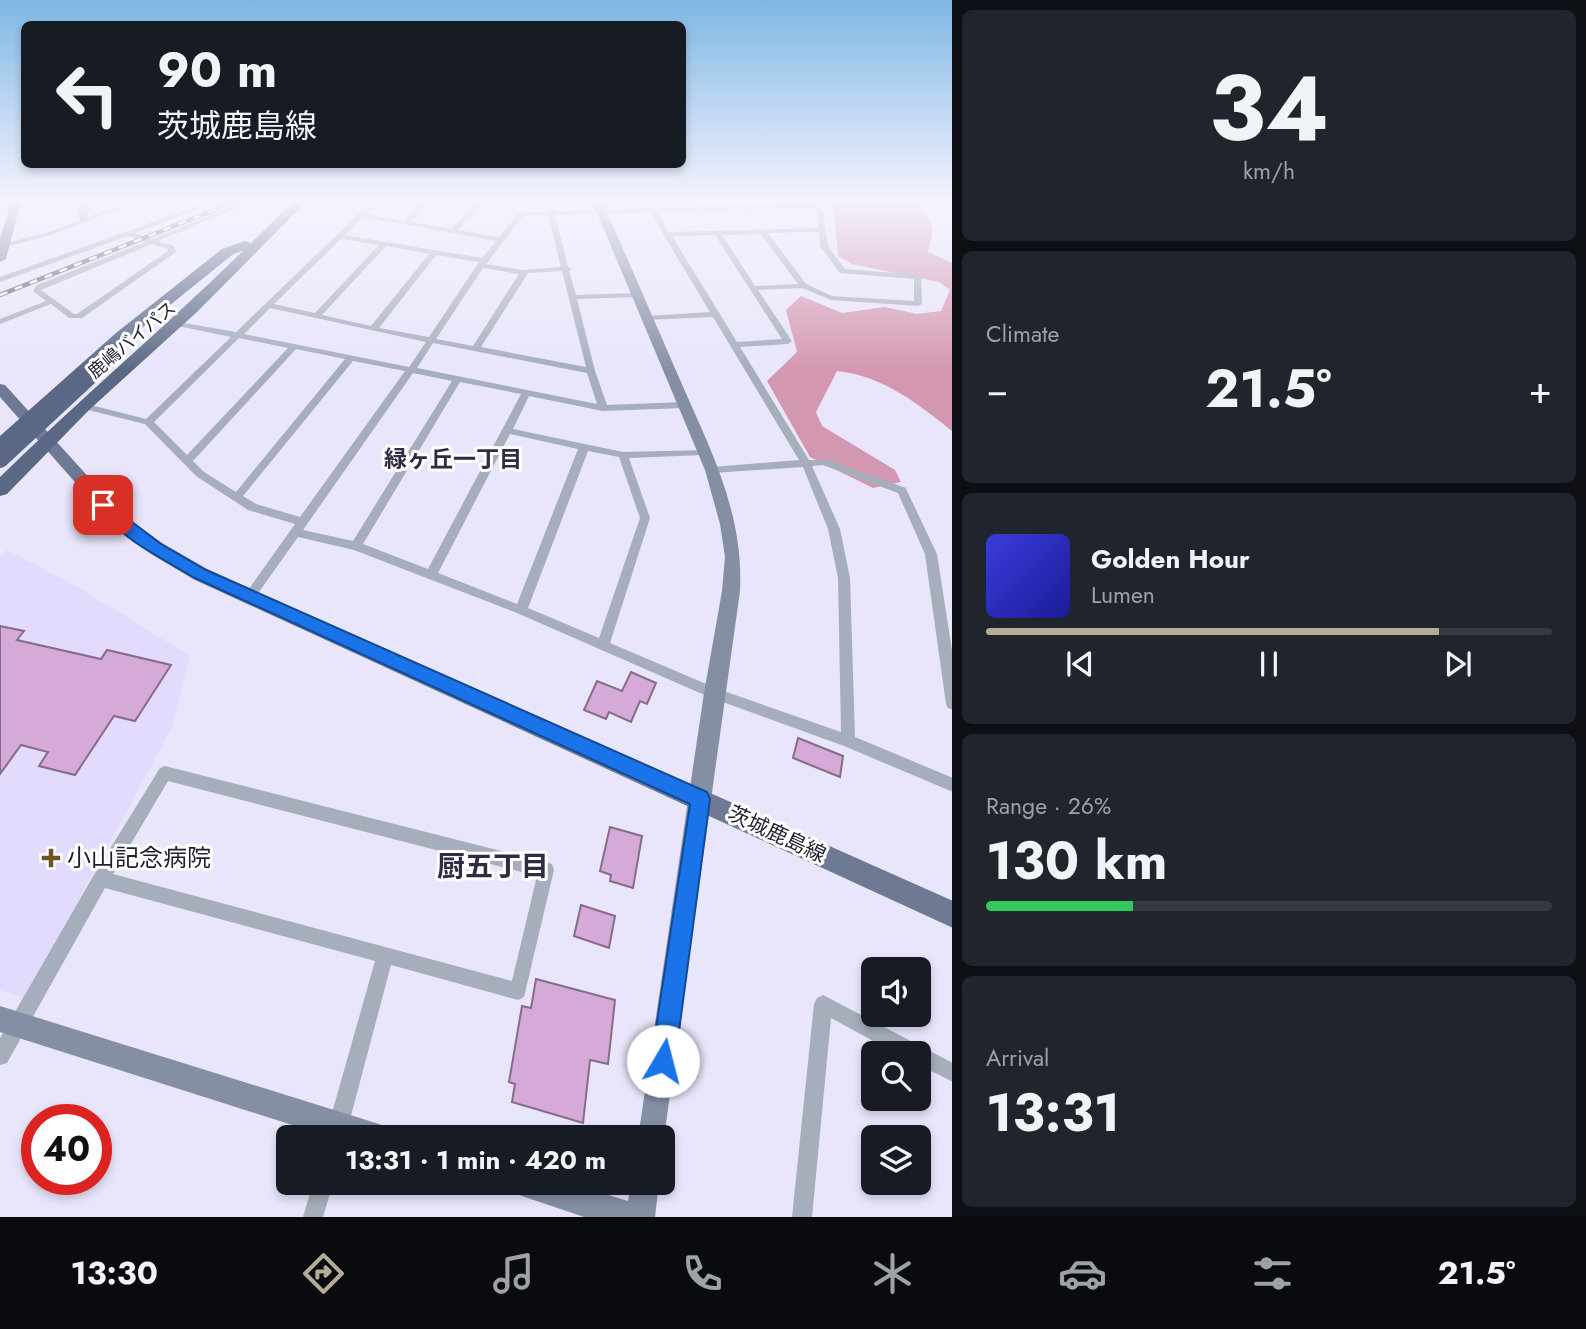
<!DOCTYPE html>
<meta charset="utf-8">
<style>
:root{--surface:#171b24;--page:#20242c;--text:#f1f3f6;--muted:#9ea1a6;--line:#363941;--accent:#b6ab98}
body{margin:0;font-family:Jost,"Noto Sans JP",sans-serif;background:var(--page);color:var(--text);height:100vh;display:flex;flex-direction:column;font-size:26px;white-space:nowrap}
*{box-sizing:border-box;margin:0}
p{font-size:23px;color:var(--muted)}
.icon{flex:none;width:38px;height:38px;fill:none;stroke:currentColor;stroke-width:2;stroke-linecap:round;stroke-linejoin:round}
.map{position:relative;flex:1;overflow:hidden}
.drawer{display:flex;flex-direction:column;gap:10px;padding:10px;background:#0d0f14;width:634px}
.drawer>*{flex:none}
.top-card{position:absolute;left:21px;top:21px;width:665px;height:147px;border-radius:10px;box-shadow:0 4px 10px #0003;background:#171b24;color:var(--text);overflow:hidden}
.fabs{position:absolute;left:861px;top:957px;display:grid;gap:14px}
.fabs a{display:grid;place-items:center;width:70px;height:70px;border-radius:10px;background:var(--surface);box-shadow:0 4px 10px #0003;font-size:35px}
.speed{position:absolute;left:21px;top:1104px;display:flex;gap:14px;font-size:35px;font-weight:700;text-align:center}
.speed>*{display:grid;place-content:center;width:91px;height:91px;border-radius:50%;background:var(--surface);box-shadow:0 4px 10px #0003;line-height:1}
.speed .limit{border:10px solid #d22;background:#fff;color:#111}
.pin{position:absolute;display:grid;place-items:center;width:60px;height:60px;color:#fff;margin:-30px;border-radius:14px;box-shadow:0 4px 10px #0006}
.me{position:absolute;width:77px;margin:-38px;rotate:8deg;stroke-linejoin:round;filter:drop-shadow(0 0 5px #0008)}
.turn{display:flex;align-items:center;gap:24px;height:147px;padding:0 21px;font-size:32px}
.turn .icon{width:91px;height:91px;stroke-width:2.5}
.turn b{display:block;font-size:49px;line-height:60px}
.big{font-size:52px;font-weight:700;line-height:1.1}
.drawer .card{flex:1;display:flex;flex-direction:column;justify-content:center;gap:10px;min-width:0;padding:0 24px;border-radius:10px;background:var(--page)}
.drawer .dial{align-items:center;gap:0}
.dial b{font-size:91px;line-height:1}
.song{display:flex;align-items:center;gap:21px}
.cover{width:84px;height:84px;border-radius:10px;background:linear-gradient(135deg,hsl(240 70% 55%),hsl(240 70% 35%))}
.played{height:7px;border-radius:4px;background:linear-gradient(90deg,var(--accent) 80%,var(--line) 80%)}
.keys{display:flex;justify-content:space-around;direction:ltr}
.heat{display:flex;justify-content:space-between;align-items:center;font-size:38px;direction:ltr}
.charge{height:10px;border-radius:5px;background:linear-gradient(90deg,#34c759 26%,var(--line) 0)}
.trip{position:absolute;left:276px;top:1125px;width:399px;height:70px;border-radius:10px;background:var(--surface);box-shadow:0 4px 10px #0003;font-weight:700;line-height:70px;text-align:center}
.dock{display:flex;height:112px;justify-content:space-around;align-items:center;background:#090b0e;color:var(--muted)}
.dock .icon{width:49px;height:49px}
.dock .on{color:var(--accent)}
.dock b{font-size:32px;color:var(--text)}
main{display:flex;flex:1;min-height:0}
.map>svg:first-child{display:block}
.built{fill:#e2dbfe}
.forest{fill:#d497b1}
.building{fill:#d5aad9;stroke:#856d88;stroke-width:2}
.lines{fill:none;stroke-linecap:round;stroke-linejoin:round}
.street{fill:#a6adbb;fill-rule:evenodd}
.secondary{fill:#858fa4;fill-rule:evenodd}
.primary{fill:#6e7a94;fill-rule:evenodd}
.highway{fill:#5a6885;fill-rule:evenodd}
.rail-casing{stroke:#5b5767;stroke-width:4.5}
.rail{stroke:#fff;stroke-width:2.5;stroke-dasharray:8;stroke-linecap:butt}
.highway-bridge{stroke:#5a6885;stroke-width:18}
.route{fill:#1a73e8;stroke:#114b97;stroke-width:2}
.poi-dot{fill:#6e5325;stroke:#fff;stroke-width:2.5}
.labels{text-anchor:middle;stroke-width:6;stroke-linejoin:round;paint-order:stroke}
.far-street-label{font-size:18px;fill:#221f2c;stroke:#fff}
.street-label{font-size:21px;fill:#221f2c;stroke:#fff}
.neighbourhood-label{font-size:23px;font-weight:bold;fill:#312a45;stroke:#fff}
.near-poi-label{font-size:24px;fill:#221f2c;stroke:#fff;text-anchor:start}
.near-neighbourhood-label{font-size:28px;font-weight:bold;fill:#312a45;stroke:#fff}
</style>
<main>
<div class="map">
<svg width="953" height="1217" viewBox="0 0 953 1217">
<rect width="100%" height="100%" fill="#e9e5fb"/>
<path class="built" d="M7 550 74 585 190 656 172 727 26 998 0 990V557Z"/>
<path class="forest" d="M827 201H915C933 223 935 224 928 252L952 263V431C917 403 883 376 837 371L816 412 822 426 895 470 901 482 873 488 810 457 767 381 797 352 786 310 801 296 842 313 885 307 917 314 941 311 950 290 939 282 852 264 838 256 834 211Z"/>
<path class="building" d="M0 626 24 631 17 640 101 659 107 650 171 665 135 721 114 716 75 775 39 766 48 752 21 745 0 774Z
M631 672 656 683 647 704 640 701 631 722 609 712 606 719 584 710 597 681 622 691Z
M798 738 843 756 840 777 793 758Z
M610 827 642 836 633 888 610 881 611 875 600 871Z
M581 905 615 916 609 948 574 936Z
M536 979 615 1000 608 1064 590 1060 583 1123 512 1102 515 1084 509 1082 522 1006 531 1008Z"/>
<g class="lines">
<path class="street" d="M131 201H139L51 235 3 248 0 247V244L47 233Z
M211 201H220L135 233 152 239 246 201H254L158 241 174 246 176 252 82 318H69L51 304 0 324V319L46 301 33 291 37 285 145 242 128 236 0 282V277ZM152 244 168 249V251L77 314H74L41 290Z
M372 201H379L366 214 404 221 423 201H430L410 222 451 229 478 201H484L458 230 499 237 519 213 547 211 545 201H551L554 211 808 203 807 201H813L823 213 828 246 845 269 921 275 922 304 918 306 831 300 802 288 758 290 792 341 788 344 740 347 809 460H828L906 488 907 491 937 554 953 657V710L948 708 946 704 925 554 898 493 823 465 812 466 840 529 850 578 855 737 953 778V792L844 746 709 697 517 613 354 550 298 537 254 599H246L244 596 246 593 295 524 248 510 196 476 145 424 80 408 78 406 83 403 146 419 231 337 173 325V321L236 332ZM812 207 817 213 818 228 669 232 657 212ZM650 212 710 312 646 316 642 318 646 320 713 317 799 460 712 467 707 470 712 473 803 467 828 529 838 578 841 732 718 689 610 643 650 518 629 458 703 455 707 454V450L623 452 513 429 529 396 603 411 683 408 688 405 683 402 607 405 595 371 577 299 636 297 640 295 636 293 576 295 569 271 571 269 568 267 555 215ZM548 215 561 267 522 270 486 264 523 216ZM363 217 496 241 482 258 345 235ZM819 232 820 246 840 273 914 279V301L832 296 806 284 768 233ZM761 234 798 284 755 286 722 235ZM715 235 782 339 737 342 672 236ZM341 239 379 245 315 313 274 304ZM386 246 429 254 371 326 322 315ZM436 255 479 262 429 337 379 328ZM483 268 519 274 473 346 436 339ZM562 271 586 367 481 347 528 273ZM270 308 426 342 409 367 244 334ZM239 338 288 348 187 455 154 422ZM433 343 587 373 597 404 417 368ZM296 349 345 359 236 492 204 472 193 461ZM353 361 405 371 300 517 256 504 243 496ZM413 373 452 381 353 541 303 530ZM460 382 521 394 428 569 363 544ZM510 434 578 449 517 604 438 573ZM588 451 619 457 640 518 599 638 528 608Z
M165 766 552 864 554 870 524 997 518 1000 391 965 348 1127 345 1134 338 1137 331 1134 328 1127 375 961 105 888 7 1063 0 1065V1038L95 873 160 768ZM168 781 537 876 512 981 113 874Z
M823 995 953 1063V1082L919 1065V1054H897L831 1018 812 1217H792L814 1004 817 998Z
M313 1183H333L323 1217H303Z"/>
<path class="secondary" d="M80 201H90L87 221 79 219Z
M592 201H602C627 258 652 315 677 373 708 445 744 510 740 591L663 1145V1138H638L704 693 722 591 725 557 720 524 705 470Z
M0 1006 379 1124 389 1128 393 1138H333L0 1032Z
M509 1183H569L628 1201 631 1183H659L655 1217H584L513 1193Z"/>
<path class="primary" d="M11 201H21L6 259 0 262V239Z
M0 384 5 385 123 515 162 543 207 569 953 901V928L193 579 150 553 111 523 0 397Z"/>
<path class="highway" d="M294 201H307L198 311 89 410 7 494 0 496V477C79 400 164 328 244 250L232 255 128 339 7 450 0 452V436L116 333 222 249 245 241 251 243Z"/>
<g class="rail-casing">
<path id="rail" d="M0 295 237 201"/>
</g>
<use href="#rail" class="rail"/>
<path class="highway-bridge" d="M0 459 99 367"/>
</g>
<linearGradient id="sky" x2="0" y2="1"><stop stop-color="#7fb7e5"/><stop offset="0.54" stop-color="#f5f3fd"/><stop offset="1" stop-color="#f5f3fd" stop-opacity="0"/></linearGradient>
<rect width="953" height="371" fill="url(#sky)"/>
<path class="route" d="M103 500 161 544 206 570 707 792 710 799 675 1061 671 1070 663 1073 654 1070 651 1061 690 804 195 578C161 558 119 538 96 505Z"/>
<path class="poi-dot" d="M47.5 847.5h7v7h7v7h-7v7h-7v-7h-7v-7h7z"/>
<g class="labels">
<g class="far-street-label">
<text transform="translate(132 340) rotate(-40)" y="6">鹿嶋バイパス</text>
</g>
<g class="street-label">
<text transform="translate(777 834) rotate(25)" y="7">茨城鹿島線</text>
</g>
<g class="neighbourhood-label">
<text x="453" y="467">緑ヶ丘一丁目</text>
</g>
<g class="near-poi-label">
<text x="67" y="866">小山記念病院</text>
</g>
<g class="near-neighbourhood-label">
<text x="493" y="876">厨五丁目</text>
</g>
</g>
</svg>
<div class="fabs">
<a><svg class="icon" aria-label="sound" viewBox="0 0 24 24"><path d="M4 9h4l5-4v14l-5-4H4zM17 9q2 3 0 6"/></svg></a>
<a><svg class="icon" aria-label="search" viewBox="0 0 24 24"><circle cx="10" cy="10" r="6"/><path d="M15 15l6 6"/></svg></a>
<a><svg class="icon" aria-label="layers" viewBox="0 0 24 24"><path d="M12 4l9 5-9 5-9-5zM3 14l9 5 9-5"/></svg></a>
</div>
<div class="speed"><div class="limit">40</div></div>
<div class="pin" style="left:103px;top:505px;background:#d93025"><svg class="icon" aria-label="arrive" viewBox="0 0 24 24"><path d="M6 21V4h12l-3 4 3 4H6"/></svg></div>
<svg class="me" style="left:663px;top:1061px" viewBox="-20 -20 40 40"><circle r="19" fill="#fff"/><path d="M0-13L10 11 0 6-10 11z" fill="#1a73e8"/></svg>
<div class="trip">13:31 · 1 min · 420 m</div>
<div class="top-card">
<div class="turn"><svg class="icon" aria-label="left" viewBox="0 0 24 24"><path d="M17 20v-9H6M10 6l-5 5 5 5"/></svg><div><b>90 m</b>茨城鹿島線</div></div>
</div>
</div>
<section class="drawer">
<div class="card dial"><b>34</b><p>km/h</p></div>
<div class="card"><p>Climate</p>
<div class="heat"><a>−</a><b class="big">21.5°</b><a>+</a></div>
</div>
<div class="card">
<div class="song"><i class="cover"></i><div><b>Golden Hour</b><p>Lumen</p></div></div>
<div class="played"></div>
<div class="keys"><svg class="icon" aria-label="previous" viewBox="0 0 24 24"><path d="M18 5L8 12l10 7zM5 5v14"/></svg><svg class="icon" aria-label="pause" viewBox="0 0 24 24"><path d="M8 5v14M16 5v14"/></svg><svg class="icon" aria-label="next" viewBox="0 0 24 24"><path d="M6 5l10 7-10 7zM19 5v14"/></svg></div>
</div>
<div class="card"><p>Range · 26%</p><b class="big">130 km</b><div class="charge"></div></div>
<div class="card"><p>Arrival</p><b class="big">13:31</b></div>
</section>
</main>
<nav class="dock">
<b>13:30</b>
<svg class="icon on" aria-label="directions" viewBox="0 0 24 24"><path d="M12 3l9 9-9 9-9-9zM9 14v-3h6M13 9l2 2-2 2"/></svg>
<svg class="icon" aria-label="music" viewBox="0 0 24 24"><path d="M9 18V5l10-2v13"/><circle cx="6" cy="18" r="3"/><circle cx="16" cy="16" r="3"/></svg>
<svg class="icon" aria-label="phone" viewBox="0 0 24 24"><path d="M5 4h4l2 5-3 2q2 4 5 5l2-3 5 2v4C11 20 4 13 5 4z"/></svg>
<svg class="icon" aria-label="climate" viewBox="0 0 24 24"><path d="M12 3v18M4 7l16 10M4 17L20 7"/></svg>
<svg class="icon" aria-label="car" viewBox="0 0 24 24"><path d="M5 17H2v-5l4-1 3-4h7l3 4 3 1v5h-3M9 17h6M6 11h13"/><circle cx="7" cy="17" r="2"/><circle cx="17" cy="17" r="2"/></svg>
<svg class="icon" aria-label="filters" viewBox="0 0 24 24"><path d="M4 7h16M4 17h16"/><circle cx="9" cy="7" r="2"/><circle cx="15" cy="17" r="2"/></svg>
<b>21.5°</b>
</nav>
